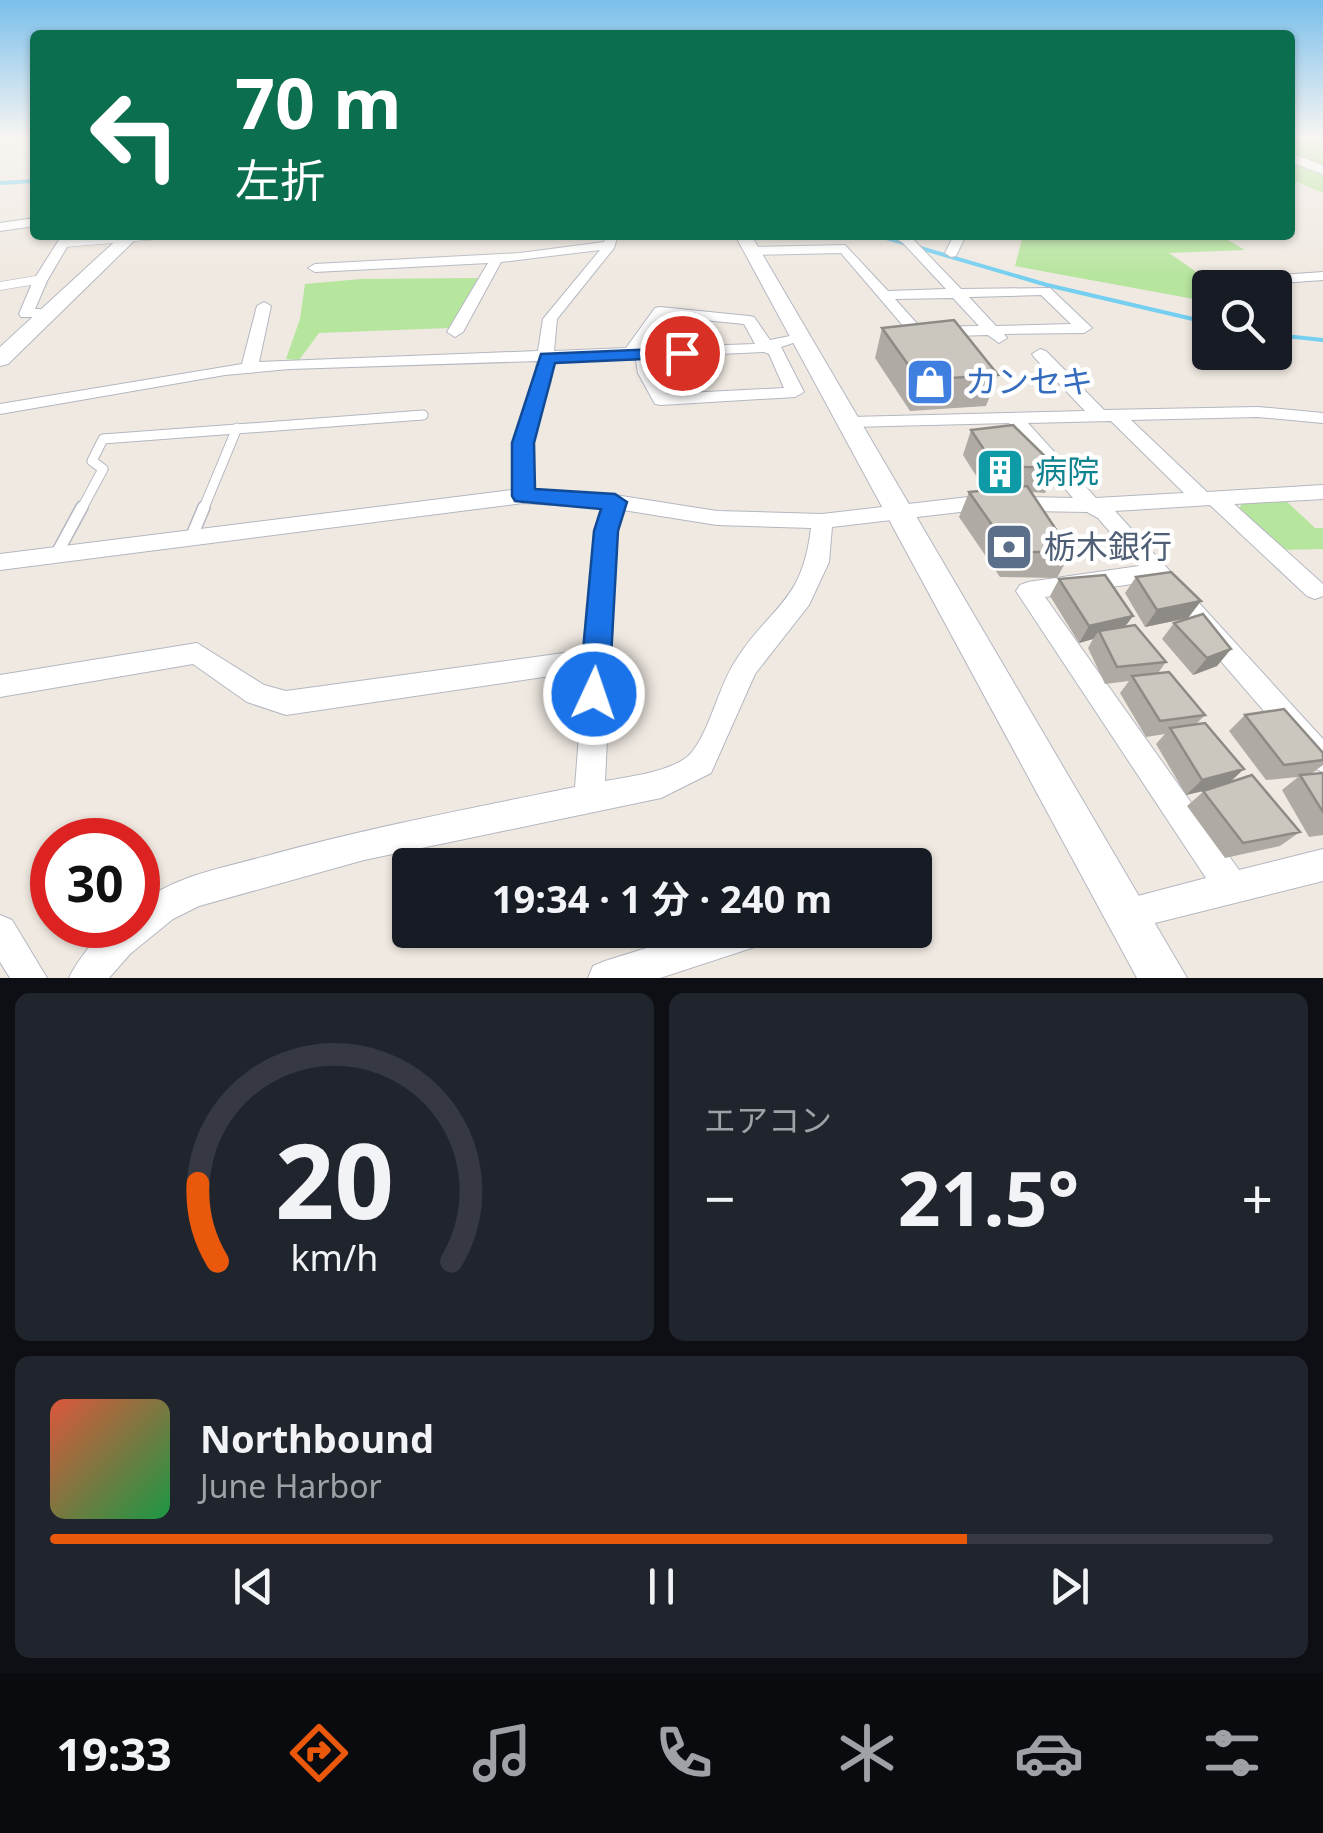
<!DOCTYPE html>
<html lang="ja">
<meta charset="utf-8">
<style>
:root{--surface:#171b24;--page:#20242c;--text:#f1f3f6;--muted:#9ea1a6;--line:#363941;--accent:#ea580c}
body{margin:0;font-family:"Noto Sans","Noto Sans JP",sans-serif;background:var(--page);color:var(--text);height:100vh;display:flex;flex-direction:column;font-size:38px;white-space:nowrap}
*{box-sizing:border-box;margin:0}
p{font-size:32px;color:var(--muted)}
.icon{flex:none;width:55px;height:55px;fill:none;stroke:currentColor;stroke-width:2;stroke-linecap:round;stroke-linejoin:round}
.map{position:relative;height:978px;overflow:hidden}
.sheet{display:flex;flex-direction:column;gap:15px;padding:15px;background:#0d0f14;flex:1}
.sheet>*{flex:none}
.guide{position:absolute;left:30px;top:30px;width:1265px;height:210px;border-radius:10px;box-shadow:0 2px 8px #0004;background:#0b6e4f;color:#fff;overflow:hidden}
.buttons{position:absolute;left:1192px;top:270px;display:grid;gap:20px}
.buttons a{display:grid;place-items:center;width:100px;height:100px;border-radius:10px;background:var(--surface);box-shadow:0 2px 8px #0004;font-size:50px}
.speed{position:absolute;left:30px;top:818px;display:flex;gap:20px;font-size:50px;font-weight:700;text-align:center}
.speed>*{display:grid;place-content:center;width:130px;height:130px;border-radius:50%;background:var(--surface);box-shadow:0 2px 8px #0004;line-height:1}
.speed .limit{border:15px solid #d22;background:#fff;color:#111}
.pin{position:absolute;display:grid;place-items:center;width:85px;height:85px;color:#fff;margin:-42px;border:5px solid #fff;border-radius:50%;box-shadow:0 2px 10px #0007}
.me{position:absolute;width:110px;margin:-55px;rotate:3deg;stroke-linejoin:round;filter:drop-shadow(0 0 8px #0008)}
.turn{display:flex;align-items:center;gap:35px;height:210px;padding:0 40px;font-size:45px}
.turn .icon{width:130px;height:130px;stroke-width:2.5}
.turn b{display:block;font-size:70px;line-height:85px}
.big{font-size:75px;font-weight:700;line-height:1.1}
.sheet .widget{flex:1;display:flex;flex-direction:column;justify-content:center;gap:15px;min-width:0;padding:0 35px;border-radius:15px;background:var(--page)}
.sheet .dial{align-items:center;gap:0}
.dial svg{height:260px;overflow:visible;fill:none;stroke:var(--line);stroke-width:7;stroke-linecap:round;text-anchor:middle}
.dial text{fill:var(--text);stroke:none}
.song{display:flex;align-items:center;gap:30px}
.cover{width:120px;height:120px;border-radius:15px;background:linear-gradient(135deg,hsl(10 70% 55%),hsl(140 70% 35%))}
.played{height:10px;border-radius:5px;background:linear-gradient(90deg,var(--accent) 75%,var(--line) 75%)}
.keys{display:flex;justify-content:space-around;direction:ltr}
.heat{display:flex;justify-content:space-between;align-items:center;font-size:55px;direction:ltr}
.sheet .tiles{flex:1;display:grid;gap:15px;grid-template-columns:1fr 1fr}
.widget:last-child{grid-column:span 2}
.trip{position:absolute;left:392px;top:848px;width:540px;height:100px;border-radius:10px;background:var(--surface);box-shadow:0 2px 8px #0004;font-weight:700;line-height:100px;text-align:center}
.dock{display:flex;height:160px;justify-content:space-around;align-items:center;background:#090b0e;color:var(--muted)}
.dock .icon{width:70px;height:70px}
.dock .on{color:var(--accent)}
.dock b{font-size:45px;color:var(--text)}
.map>svg:first-child{display:block}
.green{fill:#b6e59e}
.lines{fill:none;stroke-linecap:round;stroke-linejoin:round}
.stream{stroke:#75cff0;stroke-width:4}
.lane-far2-casing{stroke:#b4b7c1;stroke-width:9}
.lane-far1-casing{stroke:#b4b7c1;stroke-width:11}
.lane-casing{stroke:#b4b7c1;stroke-width:14}
.street-casing{stroke:#b4b7c1;stroke-width:2}
.secondary-casing{stroke:#b4b7c1;stroke-width:2}
.lane-far2{stroke:#fff;stroke-width:8}
.lane-far1{stroke:#fff;stroke-width:9}
.lane{stroke:#fff;stroke-width:11}
.street{fill:#fff;fill-rule:evenodd}
.secondary{fill:#fff;fill-rule:evenodd}
.wall{fill:#afaba4}
.shaded-wall{fill:#8e8b86}
.building{fill:#cbc7bf;stroke:#8e8b86;stroke-width:2.5}
.route{fill:#1a73e8;stroke:#114b97;stroke-width:2.5}
.labels{text-anchor:middle;stroke-width:9;stroke-linejoin:round;paint-order:stroke}
.shop-label{font-size:32px;fill:#366cbe;stroke:#fff;text-anchor:start}
.culture-label{font-size:32px;fill:#0d838f;stroke:#fff;text-anchor:start}
.service-label{font-size:32px;fill:#4e5e75;stroke:#fff;text-anchor:start}
</style>
<div class="map">
<svg width="1323" height="978" viewBox="0 0 1323 978">
<rect width="100%" height="100%" fill="#efe9e1"/>
<path class="green" d="M1290 138H1323V193L1290 179Z
M1023 235H1219L1245 250 1169 253 1218 287 1210 288V302L1015 266Z
M478 278 449 328 319 333 299 360 286 359 300 319 305 284 361 279Z
M1284 499 1315 528H1323V549L1282 550 1238 511 1243 501Z"/>
<g class="lines">
<path class="stream" d="M0 183 35 181
M876 235 1047 285 1210 323
M1275 335 1323 340"/>
<g class="lane-far2-casing">
<path id="lane-far2" d="M65 243 159 235
M0 286 42 279"/>
</g>
<g class="lane-far1-casing">
<path id="lane-far1" d="M81 510 103 469 92 461 103 439 423 415
M203 510 237 428"/>
</g>
<g class="lane-casing">
<path id="lane" d="M191 538 204 507
M56 555 82 507"/>
</g>
<g class="street-casing">
<path id="street" d="M35 218V226L0 231V223Z
M62 235H74L47 281 35 309H50L57 313 50 317H21L19 314 33 281Z
M607 235 617 238 614 248 557 319 554 351 626 348 655 308 660 307 749 316 754 317 770 340 805 333V339L781 347 804 392 795 397 661 405 655 404 638 373 636 360H553L551 381 532 443 533 490 615 495 717 511 822 514 977 496 1073 498 1009 423 851 427 842 422 851 417 1085 411 1034 357 1032 354 1040 349 1046 351 1104 410 1258 407 1323 413V423L1258 417 1131 420 1207 492 1323 485V499L1234 504 1323 584V596L1315 599 1307 596 1210 505 1115 511 1323 739V772L1313 768 1152 581 1045 597 1239 870 1323 849V881L1127 930 1115 926 1111 914 1115 902 1206 878 1016 591 1020 585 1028 582 1139 566 1098 518 1087 512 977 510 832 527 829 562 809 605 755 674 711 773 661 798 364 860 199 906 173 919 130 954 109 978H69C74 966 99 931 112 925 118 923 131 925 138 925V905C174 876 222 868 266 856 368 828 472 808 575 787L584 671 286 715 247 702 193 664 0 697V675L197 643 264 685 286 691 586 650 595 531 603 508 523 503 0 570V554L513 490 514 443 535 381 537 361 290 369 225 375 0 414V404L242 364 257 306 264 302 271 306 259 362 538 351 543 319 600 250 501 262 463 332 455 337 447 332 488 263 315 272 308 268 315 264 520 253 604 242ZM664 316 744 324 755 344 642 348ZM764 352 769 354 784 388 667 394 654 373 652 357ZM1111 421 1184 493 1096 498 1028 423ZM623 510 717 525 811 528C802 604 771 605 736 660 718 687 711 728 692 752 677 771 628 777 605 781L617 531Z
M891 235 911 237 961 289 1050 288 1092 328 1084 333 1004 334 1007 338 999 343 988 335 916 337 911 335 841 253 752 255 746 251 752 247 845 245 888 291 946 289 903 243ZM1041 295 1071 324 996 326 969 297ZM953 298 979 326 920 327 895 299Z
M954 235H966L956 256 951 257 945 253Z
M1323 272V280L1252 285 1245 281 1252 277Z
M0 915 12 920 47 978H10L0 962Z
M704 930H775L770 942 660 978H588L593 966 605 961Z"/>
</g>
<g class="secondary-casing">
<path id="secondary" d="M1290 153 1323 165V174L1290 162Z
M122 235H140L8 364 0 366V347Z
M735 235H751L1187 978H1137Z"/>
</g>
<use href="#lane-far2" class="lane-far2"/>
<use href="#lane-far1" class="lane-far1"/>
<use href="#lane" class="lane"/>
<use href="#street" class="street"/>
<use href="#secondary" class="secondary"/>
</g>
<path class="wall" d="M882 328 998 375 986 406 910 411 875 358Z
M971 430 1057 468 1045 493 1031 492 1071 552 1057 578 1000 577 959 517 969 492 985 490 963 455Z
M1136 577 1201 601 1188 618 1145 627 1125 593Z
M1059 579 1133 616 1125 626 1166 662 1158 673 1205 715 1196 724 1230 782 1300 832 1280 846 1225 858 1187 806 1204 791 1186 795 1156 744 1165 734 1146 737 1120 693 1129 681 1105 684 1088 648 1093 639 1079 643 1050 596Z
M1174 623 1231 649 1217 666 1193 675 1162 639Z
M1245 715 1323 753V765L1311 774 1323 773V835L1309 837 1282 790 1298 777 1266 780 1229 731Z"/>
<path class="shaded-wall" d="M1201 601 1188 618 1145 627 1157 610Z
M1133 616 1121 632 1099 631 1093 639 1079 643 1089 626Z
M1231 649 1217 666 1193 675 1207 658Z
M1244 769 1227 785 1186 795 1202 780Z"/>
<path class="building" d="M954 320 998 375 919 380 882 328Z
M1013 425 1057 468 995 466 971 430Z
M1027 486 1071 552H1011L969 492Z
M1171 572 1201 601 1157 610 1136 577Z
M1105 575 1133 616 1089 626 1059 579Z
M1203 614 1231 649 1207 658 1174 623Z
M1135 625 1166 662 1117 667 1099 631Z
M1169 672 1205 715 1160 721 1132 676Z
M1284 709 1323 753V760L1284 765 1245 715Z
M1205 723 1244 769 1202 780 1170 728Z
M1323 773V812L1300 775Z
M1252 775 1300 832 1243 843 1203 791Z"/>
<linearGradient id="sky" x2="0" y2="1"><stop stop-color="#7abfeb"/><stop offset="0.5" stop-color="#f8f5f2"/><stop offset="1" stop-color="#f8f5f2" stop-opacity="0"/></linearGradient>
<rect width="1323" height="275" fill="url(#sky)"/>
<path class="route" d="M682 348 691 353 688 357 555 363 534 443 535 489 615 494 627 502 618 531 609 694 605 703 594 707 583 703 579 694 594 531 601 509 515 501 512 496V443L541 354Z"/>
<defs>
<g id="shop-square" transform="scale(2.5)"><rect x="-9" y="-9" width="18" height="18" rx="4" fill="#3f7fe0" stroke="#fff"/><path d="M-5-2.5h2.3a2.7 3.5 0 0 1 5.4 0H5L5.5 6h-11ZM-1.5-2.5h3a1.5 2.3 0 0 0-3 0Z" fill="#fff"/></g>
<g id="building-square" transform="scale(2.5)"><rect x="-9" y="-9" width="18" height="18" rx="4" fill="#0f9aa8" stroke="#fff"/><path d="M-4-6H4V6H1V3H-1V6H-4ZM-2.5-4.3h1.7v1.8h-1.7ZM.8-4.3h1.7v1.8H.8ZM-2.5-1h1.7V.8h-1.7ZM.8-1h1.7V.8H.8Z" fill="#fff"/></g>
<g id="bank-square" transform="scale(2.5)"><rect x="-9" y="-9" width="18" height="18" rx="4" fill="#5c6f8a" stroke="#fff"/><path d="M-6-4H6V4H-6ZM0-2.3a2.3 2.3 0 1 0 0 4.6a2.3 2.3 0 1 0 0-4.6Z" fill="#fff"/></g>
</defs>
<g fill-rule="evenodd">
<use href="#shop-square" x="930" y="382"/>
<use href="#building-square" x="1000" y="472"/>
<use href="#bank-square" x="1009" y="547"/>
</g>
<g class="labels">
<g class="shop-label">
<text x="965" y="393">カンセキ</text>
</g>
<g class="culture-label">
<text x="1035" y="483">病院</text>
</g>
<g class="service-label">
<text x="1044" y="558">栃木銀行</text>
</g>
</g>
</svg>
<div class="buttons">
<a><svg class="icon" aria-label="search" viewBox="0 0 24 24"><circle cx="10" cy="10" r="6"/><path d="M15 15l6 6"/></svg></a>
</div>
<div class="speed"><div class="limit">30</div></div>
<div class="pin" style="left:682px;top:353px;background:#d93025"><svg class="icon" aria-label="arrive" viewBox="0 0 24 24"><path d="M6 21V4h12l-3 4 3 4H6"/></svg></div>
<svg class="me" style="left:594px;top:694px" viewBox="-20 -20 40 40"><circle r="17" fill="#1a73e8" stroke="#fff" stroke-width="3"/><path d="M0-11L8 9 0 5-8 9z" fill="#fff"/></svg>
<div class="trip">19:34 · 1 分 · 240 m</div>
<div class="guide">
<div class="turn"><svg class="icon" aria-label="left" viewBox="0 0 24 24"><path d="M17 20v-9H6M10 6l-5 5 5 5"/></svg><div><b>70 m</b>左折</div></div>
</div>
</div>
<section class="sheet">
<div class="tiles">
<div class="widget dial"><svg viewBox="0 0 100 80">
<path d="M14 69A42 42 0 1 1 86 69"/>
<path d="M14 69A42 42 0 0 1 8 45" stroke="#ea580c"/>
<text x="50" y="56" font-size="32" font-weight="700">20</text>
<text x="50" y="72" font-size="11">km/h</text>
</svg></div>
<div class="widget"><p>エアコン</p>
<div class="heat"><a>−</a><b class="big">21.5°</b><a>+</a></div>
</div>
<div class="widget">
<div class="song"><i class="cover"></i><div><b>Northbound</b><p>June Harbor</p></div></div>
<div class="played"></div>
<div class="keys"><svg class="icon" aria-label="previous" viewBox="0 0 24 24"><path d="M18 5L8 12l10 7zM5 5v14"/></svg><svg class="icon" aria-label="pause" viewBox="0 0 24 24"><path d="M8 5v14M16 5v14"/></svg><svg class="icon" aria-label="next" viewBox="0 0 24 24"><path d="M6 5l10 7-10 7zM19 5v14"/></svg></div>
</div>
</div>
</section>
<nav class="dock">
<b>19:33</b>
<svg class="icon on" aria-label="directions" viewBox="0 0 24 24"><path d="M12 3l9 9-9 9-9-9zM9 14v-3h6M13 9l2 2-2 2"/></svg>
<svg class="icon" aria-label="music" viewBox="0 0 24 24"><path d="M9 18V5l10-2v13"/><circle cx="6" cy="18" r="3"/><circle cx="16" cy="16" r="3"/></svg>
<svg class="icon" aria-label="phone" viewBox="0 0 24 24"><path d="M5 4h4l2 5-3 2q2 4 5 5l2-3 5 2v4C11 20 4 13 5 4z"/></svg>
<svg class="icon" aria-label="climate" viewBox="0 0 24 24"><path d="M12 3v18M4 7l16 10M4 17L20 7"/></svg>
<svg class="icon" aria-label="car" viewBox="0 0 24 24"><path d="M5 17H2v-5l4-1 3-4h7l3 4 3 1v5h-3M9 17h6M6 11h13"/><circle cx="7" cy="17" r="2"/><circle cx="17" cy="17" r="2"/></svg>
<svg class="icon" aria-label="filters" viewBox="0 0 24 24"><path d="M4 7h16M4 17h16"/><circle cx="9" cy="7" r="2"/><circle cx="15" cy="17" r="2"/></svg>
</nav>
